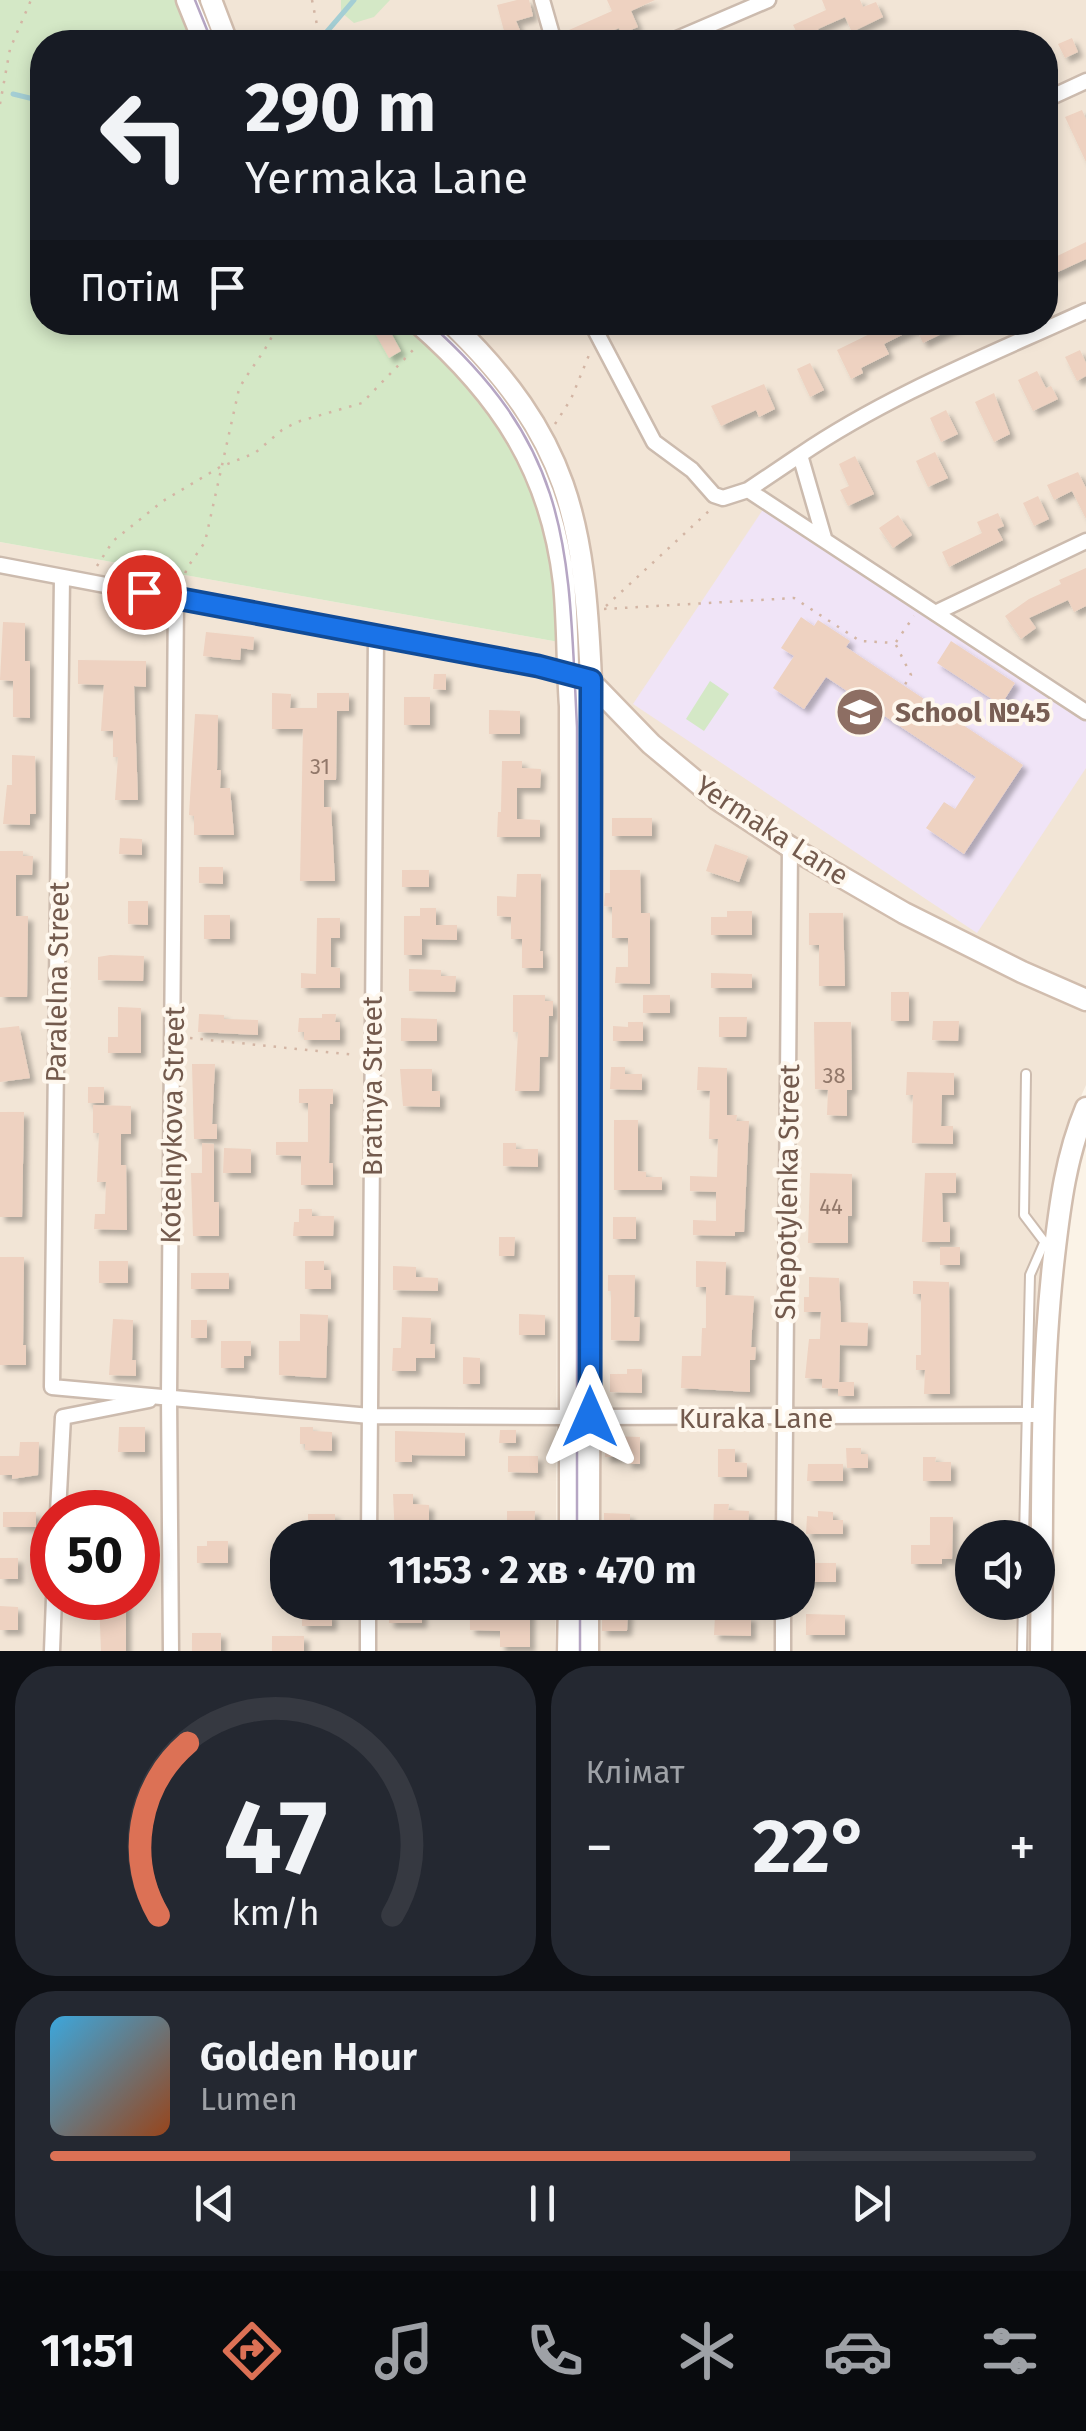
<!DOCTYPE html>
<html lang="uk">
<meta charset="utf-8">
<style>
:root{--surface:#171b24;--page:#242831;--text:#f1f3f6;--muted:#9ea1a6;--line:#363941;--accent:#dc7155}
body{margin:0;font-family:"Fira Sans",sans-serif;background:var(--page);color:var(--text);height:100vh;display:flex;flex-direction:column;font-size:38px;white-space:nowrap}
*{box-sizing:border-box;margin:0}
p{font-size:32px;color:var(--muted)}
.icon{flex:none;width:55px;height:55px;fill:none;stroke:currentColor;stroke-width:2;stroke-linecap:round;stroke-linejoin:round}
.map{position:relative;height:1651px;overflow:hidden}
.details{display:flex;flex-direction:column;gap:15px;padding:15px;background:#0d0f14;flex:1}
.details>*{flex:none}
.guide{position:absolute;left:30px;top:30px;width:1028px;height:305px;border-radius:40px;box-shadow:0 5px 15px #0003;background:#171b24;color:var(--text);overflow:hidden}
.buttons{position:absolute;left:955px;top:1520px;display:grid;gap:20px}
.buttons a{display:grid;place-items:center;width:100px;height:100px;border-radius:50%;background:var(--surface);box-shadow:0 5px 15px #0003;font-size:50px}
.speed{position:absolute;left:30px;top:1490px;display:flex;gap:20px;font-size:50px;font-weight:700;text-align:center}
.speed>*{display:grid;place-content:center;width:130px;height:130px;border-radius:50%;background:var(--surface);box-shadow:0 5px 15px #0003;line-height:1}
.speed .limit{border:15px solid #d22;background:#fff;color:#111}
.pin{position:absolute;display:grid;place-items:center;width:85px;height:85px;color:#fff;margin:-42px;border:5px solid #fff;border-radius:50%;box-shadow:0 2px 10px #0007}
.me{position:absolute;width:110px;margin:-55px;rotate:0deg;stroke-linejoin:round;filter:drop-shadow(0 0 8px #0008)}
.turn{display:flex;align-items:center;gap:35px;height:210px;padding:0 50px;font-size:45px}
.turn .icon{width:130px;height:130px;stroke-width:2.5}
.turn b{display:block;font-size:70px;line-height:85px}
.then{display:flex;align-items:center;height:95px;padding:0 50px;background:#0003;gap:20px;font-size:38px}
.big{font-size:75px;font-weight:700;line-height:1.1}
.details .tile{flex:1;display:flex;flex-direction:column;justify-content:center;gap:15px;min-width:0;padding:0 35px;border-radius:40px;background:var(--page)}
.details .dial{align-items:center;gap:0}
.dial svg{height:260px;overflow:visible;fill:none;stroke:var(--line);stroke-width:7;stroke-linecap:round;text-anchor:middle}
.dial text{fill:var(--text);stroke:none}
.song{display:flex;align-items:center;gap:30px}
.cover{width:120px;height:120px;border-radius:15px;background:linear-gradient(135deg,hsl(200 70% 55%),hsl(20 70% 35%))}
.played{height:10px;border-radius:5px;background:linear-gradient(90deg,var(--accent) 75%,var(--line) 75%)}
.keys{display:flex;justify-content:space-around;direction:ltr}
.heat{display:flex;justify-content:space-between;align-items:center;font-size:55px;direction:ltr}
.details .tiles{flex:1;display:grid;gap:15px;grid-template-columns:1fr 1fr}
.tile:last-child{grid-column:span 2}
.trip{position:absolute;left:270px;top:1520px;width:545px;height:100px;border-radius:40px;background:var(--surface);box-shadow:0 5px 15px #0003;font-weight:700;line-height:100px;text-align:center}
.menu{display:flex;height:160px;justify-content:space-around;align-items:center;background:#090b0e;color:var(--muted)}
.menu .icon{width:70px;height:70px}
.menu .active{color:var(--accent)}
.menu b{font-size:45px;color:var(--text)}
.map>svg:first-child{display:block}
.residential{fill:#f2e5d6;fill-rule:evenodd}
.education{fill:#f0e4f7}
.green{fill:#d4e8c6}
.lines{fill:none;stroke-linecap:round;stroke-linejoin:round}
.stream{stroke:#a4ced4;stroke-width:5}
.building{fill:#eed2c1;filter:url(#shadow)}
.lane-casing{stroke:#ccbbae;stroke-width:12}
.street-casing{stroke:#ccbbae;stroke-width:19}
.secondary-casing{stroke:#d1bdae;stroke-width:25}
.path{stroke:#d3b5a4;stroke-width:2.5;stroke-dasharray:2.5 8;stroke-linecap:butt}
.lane{stroke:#fff;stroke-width:8}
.street{stroke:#fff;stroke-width:14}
.secondary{stroke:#fff;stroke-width:20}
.tram{stroke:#b6a6c4;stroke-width:2.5}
.route-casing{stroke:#114b97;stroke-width:25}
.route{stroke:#1a73e8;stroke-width:18}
.labels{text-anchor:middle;stroke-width:8;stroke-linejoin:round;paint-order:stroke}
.number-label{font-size:22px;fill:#92786a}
.education-label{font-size:28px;font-weight:bold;fill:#785e54;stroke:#fef7ed;text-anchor:start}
.street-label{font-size:28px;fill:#735a4d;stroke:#fef7ed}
</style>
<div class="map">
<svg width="1086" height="1651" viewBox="0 0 1086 1651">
<defs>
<filter id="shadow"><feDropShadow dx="5" dy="5" stdDeviation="2.5" flood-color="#0004"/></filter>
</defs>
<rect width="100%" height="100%" fill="#fbf3e7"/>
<path class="residential" d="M218 0H1086V1085L1064 1135 1053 1181 1040 1288 1034 1395 1032 1537 972 1538V1602L1032 1603 1031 1651H592L593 1603 798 1602V1538L594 1537 597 682 571 484 459 323 1045 322V42H234Z
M0 542 559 642 556 1537 288 1538V1602L556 1603 555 1651H0ZM52 1512H138V1598H52Z"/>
<path class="education" d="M764 508 1086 721V768L977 933 633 704Z"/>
<path class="green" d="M0 0H181L197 42H42V322L408 323 466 377 517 447 551 547 559 642 0 542Z
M341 0H390L374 17 354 23 341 12Z
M710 681 729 694 704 731 686 719Z"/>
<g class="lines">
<path class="stream" d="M318 42 354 0
M13 94 42 101"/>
</g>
<path class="building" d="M517 0H529L533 16 516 21 525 42H507L497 5Z
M607 0H655L631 11 638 27 621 34 619 28 595 38 597 42H574L569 30 612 11Z
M822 0H860L863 7 876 2 883 17 852 32 845 17 818 29 823 42H770L796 31 793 25 826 10Z
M1072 38 1078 52 1065 58 1058 44Z
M1082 110 1086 119V162L1065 117Z
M1086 242V259L1045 278V262Z
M385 322 401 351 389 358 372 328Z
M894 322H966L923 343 916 328 884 344 889 354 861 368 863 373 851 379 837 350Z
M1080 350 1086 363V376L1077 381 1065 357Z
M810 363 824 390 810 397 797 369Z
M1037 371 1046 388 1051 386 1058 399 1033 411 1018 380Z
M764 384 775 409 759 417 756 410 721 426 711 406Z
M994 393 1010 434 994 442 975 402Z
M946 410 958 434 941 442 930 418Z
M935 452 948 478 928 487 916 461Z
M855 456 874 494 848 506 840 490 849 486 839 464Z
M1078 472 1086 488V519L1072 491 1054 500 1047 485Z
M1038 496 1049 519 1034 526 1023 503Z
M998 513 1004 526 997 529 1003 540 949 567 942 552 982 533 977 522Z
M898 515 912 535 893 548 879 528Z
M1086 568V606L1074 612 1068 600 1029 618 1036 628 1021 639 1005 616 1029 599 1061 584 1059 580Z
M801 617 814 626 818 620 850 641 846 647 1023 765 964 854 926 828 944 802 955 809 976 777 826 677 804 709 773 688 794 656 781 648Z
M3 622 25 623V661H30V718L13 717V681L0 680Z
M206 632 254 637 253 650 241 648 240 660 203 656Z
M951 641 1015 683 1001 705 937 663Z
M78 660 146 661V687L134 686 138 800H115L118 757H113V731H101L104 685 78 684Z
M434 674H446V690L433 689Z
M272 693 291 694 290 708H317V693H349V711H337L336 780H324V807H331L335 881H300L303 729H272Z
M404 697H430V725H404Z
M489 710 520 711V734H489Z
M195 714 218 715 217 770H221L220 788H230L234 835H194V816L189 815Z
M12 755 35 756 36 814H30V825L3 824 7 785H12Z
M502 761H522V768L541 769 540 788H517V819L540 820V837H497L498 812H501Z
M612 818H652V836H612Z
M120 838 142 839V855L119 854Z
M715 844 748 856 739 882 706 871Z
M0 851H23V856H33L32 875H16V916H28L27 997H0Z
M199 867H223V884L199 883Z
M402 870H429V887H402Z
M610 870H640L641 913H650V984L615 983 616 967H628V938H612V907L604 906 605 893H610Z
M517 874H541L540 951H543V968H522V939H511V917L497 916V896L516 897Z
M128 901H148V925L128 924Z
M420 908H436V925H457V940L422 939V955H404V916H420Z
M727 911H752V935H711V917H727Z
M809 913H843L845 986H819V945H809Z
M204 915H230V939H204Z
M317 918H340V938H331V967L340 968V988H301V973L316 974Z
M110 955 144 956 143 981 98 980V957Z
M409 969 441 970V976H456L455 992 409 991Z
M711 973 752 974V988H711Z
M891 992H909V1021H891Z
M513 995H545V1001H553V1016H549L548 1057H540L539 1091H515L518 1032H513Z
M643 995H670V1013H643Z
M118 1007 141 1008V1053H108V1037H118Z
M199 1014 224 1015V1019L258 1020V1035L198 1032Z
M322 1014H336L335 1022H340V1040H304V1032H298L299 1018H322Z
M719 1017H747L746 1037H719Z
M401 1018 437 1019V1041H401Z
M933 1021H959L958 1041 932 1040Z
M628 1022H643V1041H613V1026L628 1027Z
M814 1022H851L852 1090H847V1116L827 1115 828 1090 815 1089Z
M19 1026 30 1078 0 1082V1028Z
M192 1064H215L212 1124H217V1139H194Z
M611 1067H625V1074H642V1090L610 1089Z
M698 1067 727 1068V1115H737L736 1121H749L744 1232H735V1236L693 1235V1220L716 1221V1192L690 1191V1176L717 1177 718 1139H709L710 1091 697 1090Z
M400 1069H432V1091H440V1107L403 1106Z
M907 1072 954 1073V1095H942L941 1126H953V1144L912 1143 913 1095H906Z
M88 1087H104V1103H88Z
M299 1089H333V1104H330L329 1163H333V1185H301V1156L276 1155V1142H308V1103H299Z
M93 1105 131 1106V1134H121V1165H126L127 1230 94 1229 95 1214H105L106 1182H97L99 1133H93Z
M0 1112H24L22 1217H0Z
M614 1120H638V1171L646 1172V1177H662V1190H614Z
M202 1143 214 1144V1202H219V1236H193L191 1173H202Z
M503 1143H516V1149H538V1167L503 1166Z
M224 1148 251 1149V1173H223Z
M810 1173 852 1174V1216H848V1243H808Z
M925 1173H956V1193H942L943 1222H950V1242H922Z
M299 1209H312V1216H334L333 1236H293L294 1222H299Z
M613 1217H636V1239H613Z
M499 1237H515L514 1256H499Z
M940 1247H960V1265H940Z
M0 1257H24L23 1345H26V1365H0Z
M99 1261H128V1283H99Z
M305 1261H324V1270H331V1289H305Z
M696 1261 726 1262 725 1295 754 1296 751 1347H756L755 1360H750V1392L681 1388 682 1356H701L702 1328H706V1287H696Z
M393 1266 416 1267V1277L438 1278V1291L393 1290Z
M191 1273H229V1289H191Z
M608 1275H635L634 1317H640L639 1341 611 1340V1291H608Z
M809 1277 839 1278 841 1322 868 1323 867 1346 840 1345 839 1382H854V1396H838V1389L822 1388V1379L805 1378 809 1339H820L821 1312H804V1297H809Z
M913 1281 949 1282 950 1394H924L925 1370H916V1355H921V1294H913Z
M300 1314 328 1315 326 1378 279 1375V1341H300Z
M519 1314 545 1315V1335H519Z
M402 1317 431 1318 430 1344H435V1358H416V1371H392L393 1348H401Z
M113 1319 133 1320 132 1360H136V1376L109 1375Z
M191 1320H207V1338H191Z
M221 1341H251V1356H244V1368H221Z
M463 1357 480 1358V1384H463Z
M627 1369H642V1393L610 1392V1374H627Z
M119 1427H145V1452H118Z
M300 1427H313V1431L332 1432V1451L305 1450V1444H300Z
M500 1430H516V1443H499Z
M395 1431 465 1433V1456L412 1455V1462H395Z
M606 1436 640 1437V1464H627V1457H605Z
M20 1442H39L38 1475 12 1479V1475H0V1456H19Z
M846 1448H861V1454H868V1468H847Z
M718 1449H735V1462L747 1463V1477H718Z
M508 1456H538V1473L508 1472Z
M923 1457H936L935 1462H951V1481H923Z
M808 1464H843V1481H807Z
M393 1494H413V1504L429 1505V1538H395Z
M714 1504H729L728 1510 749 1511 748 1531H713Z
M507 1511H535L534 1529 507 1528Z
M818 1511 833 1512V1520H843V1534H806L807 1516 818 1517Z
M3 1512H36V1527H3Z
M604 1513 630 1514V1530L604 1529Z
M308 1514H335V1528H308Z
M930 1517H953L952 1559H942V1564H911V1545H930Z
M207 1541H228V1563H197V1546H207Z
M0 1558H18V1579H0Z
M807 1563H836V1582H807Z
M99 1599H126V1651H101Z
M422 1602V1623H389V1603Z
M500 1602H530V1647H500V1631L470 1630V1609H500Z
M0 1606 18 1607V1630H0Z
M602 1611 628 1612 627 1631H602Z
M302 1613H332V1626H302Z
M806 1614 845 1615V1635H806Z
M715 1616H751V1636L714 1635Z
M192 1633H221V1651H192Z
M272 1636H304V1651H272Z"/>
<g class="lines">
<g class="lane-casing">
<path id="lane" d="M1026 1074 1024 1215 1046 1244
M1024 1538 1030 1275 1044 1243
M1022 1651 1023 1602"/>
</g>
<g class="street-casing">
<path id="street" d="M542 0 554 42
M670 42 768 0
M1045 100 1086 81
M591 322 654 442 692 470 714 495 723 498 748 490 800 455 824 538
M800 455C888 395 990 355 1086 311
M748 490 1086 712
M0 565 568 673
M62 577 52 1387 370 1416 571 1417
M935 613 1086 541
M590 1417 1043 1415
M58 1512 63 1417 149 1400
M369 1538 376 635
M784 1538 790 847
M52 1651 54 1598
M171 1651 169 1396 176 598
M368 1651V1602
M783 1651V1602"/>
</g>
<g class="secondary-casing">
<path id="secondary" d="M187 0 204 42
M211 0 227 42
M417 322C501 395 551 471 564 583 568 624 567 665 570 706V1538
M450 322C570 438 584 520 591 680L589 1538
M589 680 651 744 717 799 790 847 904 913 1022 972 1086 1000
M568 1651 569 1602
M588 1651V1602
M1041 1651C1043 1519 1039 1387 1054 1256 1060 1204 1066 1156 1086 1108"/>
</g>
<path class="path" d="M312 0 317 25 324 42
M0 104 10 49 31 0
M555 424 571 399 589 355
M97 566 113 541 163 501 220 467 255 453 282 430 297 422 362 403 416 347
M182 583 187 568 205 542 239 389C251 366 271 347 277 322
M606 606 710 510
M604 609 794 598 860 641 895 643
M896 642 914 616
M896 645 911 675 904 686
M190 1038 356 1055"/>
<use href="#lane" class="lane"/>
<use href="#street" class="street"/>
<use href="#secondary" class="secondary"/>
<path class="tram" d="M195 0 212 42
M428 322C573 450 568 548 577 727V1538
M580 1651V1602"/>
</g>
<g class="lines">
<g class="route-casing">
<path id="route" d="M144 592 538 666 591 680 590 1417"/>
</g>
<use href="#route" class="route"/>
</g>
<defs>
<g id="school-disc" transform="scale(2.5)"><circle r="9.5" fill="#8d6e63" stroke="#fef7ed"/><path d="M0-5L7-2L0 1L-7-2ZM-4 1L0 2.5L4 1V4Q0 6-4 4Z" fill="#fff"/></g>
</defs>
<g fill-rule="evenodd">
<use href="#school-disc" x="860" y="712"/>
</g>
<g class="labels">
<g class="number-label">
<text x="320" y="774">31</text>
<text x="834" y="1083">38</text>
<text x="831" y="1214">44</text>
</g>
<g class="education-label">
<text x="895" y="722">School №45</text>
</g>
<g class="street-label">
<text transform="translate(772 830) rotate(33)" y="10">Yermaka Lane</text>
<text transform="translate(57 982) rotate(-89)" y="10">Paralelna Street</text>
<text transform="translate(372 1086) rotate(-90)" y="10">Bratnya Street</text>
<text transform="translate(172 1125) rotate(-89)" y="10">Kotelnykova Street</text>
<text transform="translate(787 1192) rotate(-89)" y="10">Shepotylenka Street</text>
<text x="756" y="1428">Kuraka Lane</text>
</g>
</g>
</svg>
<div class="buttons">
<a><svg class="icon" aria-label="sound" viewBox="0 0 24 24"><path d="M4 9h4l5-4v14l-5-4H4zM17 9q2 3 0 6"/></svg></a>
</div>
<div class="speed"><div class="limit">50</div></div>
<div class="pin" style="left:144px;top:592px;background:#d93025"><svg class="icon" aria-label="arrive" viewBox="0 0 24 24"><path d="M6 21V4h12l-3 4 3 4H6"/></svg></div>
<svg class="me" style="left:590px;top:1417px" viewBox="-20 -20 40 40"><path d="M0-17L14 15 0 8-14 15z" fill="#1a73e8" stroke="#fff" stroke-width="4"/></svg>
<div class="trip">11:53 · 2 хв · 470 m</div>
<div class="guide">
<div class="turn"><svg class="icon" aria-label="left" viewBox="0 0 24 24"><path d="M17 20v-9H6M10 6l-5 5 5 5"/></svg><div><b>290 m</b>Yermaka Lane</div></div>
<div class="then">Потім<svg class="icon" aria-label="arrive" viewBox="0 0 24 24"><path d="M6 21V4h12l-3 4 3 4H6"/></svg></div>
</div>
</div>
<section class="details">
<div class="tiles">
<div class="tile dial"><svg viewBox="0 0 100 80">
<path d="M14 69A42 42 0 1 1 86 69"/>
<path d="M14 69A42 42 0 0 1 23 16" stroke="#dc7155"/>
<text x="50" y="56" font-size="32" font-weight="700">47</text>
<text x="50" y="72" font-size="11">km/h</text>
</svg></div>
<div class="tile"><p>Клімат</p>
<div class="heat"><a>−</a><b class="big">22°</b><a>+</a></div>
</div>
<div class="tile">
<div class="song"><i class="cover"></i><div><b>Golden Hour</b><p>Lumen</p></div></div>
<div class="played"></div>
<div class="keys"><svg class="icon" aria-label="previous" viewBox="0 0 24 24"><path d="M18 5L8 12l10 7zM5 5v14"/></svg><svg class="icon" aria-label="pause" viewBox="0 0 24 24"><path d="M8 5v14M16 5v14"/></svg><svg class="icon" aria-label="next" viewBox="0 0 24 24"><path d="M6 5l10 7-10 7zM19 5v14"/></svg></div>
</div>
</div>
</section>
<nav class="menu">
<b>11:51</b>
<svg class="icon active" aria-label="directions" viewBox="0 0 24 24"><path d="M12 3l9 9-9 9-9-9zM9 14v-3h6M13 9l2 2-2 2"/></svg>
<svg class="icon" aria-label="music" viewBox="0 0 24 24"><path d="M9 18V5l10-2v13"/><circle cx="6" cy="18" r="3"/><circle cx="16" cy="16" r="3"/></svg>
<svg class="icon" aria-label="phone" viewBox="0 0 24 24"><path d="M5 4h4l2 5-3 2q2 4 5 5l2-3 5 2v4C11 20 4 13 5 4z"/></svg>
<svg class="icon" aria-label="climate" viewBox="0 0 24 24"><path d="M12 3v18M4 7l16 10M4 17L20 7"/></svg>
<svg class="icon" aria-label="car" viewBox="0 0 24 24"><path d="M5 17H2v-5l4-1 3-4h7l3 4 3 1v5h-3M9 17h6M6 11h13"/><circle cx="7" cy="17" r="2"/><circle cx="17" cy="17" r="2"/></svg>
<svg class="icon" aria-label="filters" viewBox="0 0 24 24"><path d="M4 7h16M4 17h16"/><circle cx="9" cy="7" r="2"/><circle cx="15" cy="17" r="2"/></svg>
</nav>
